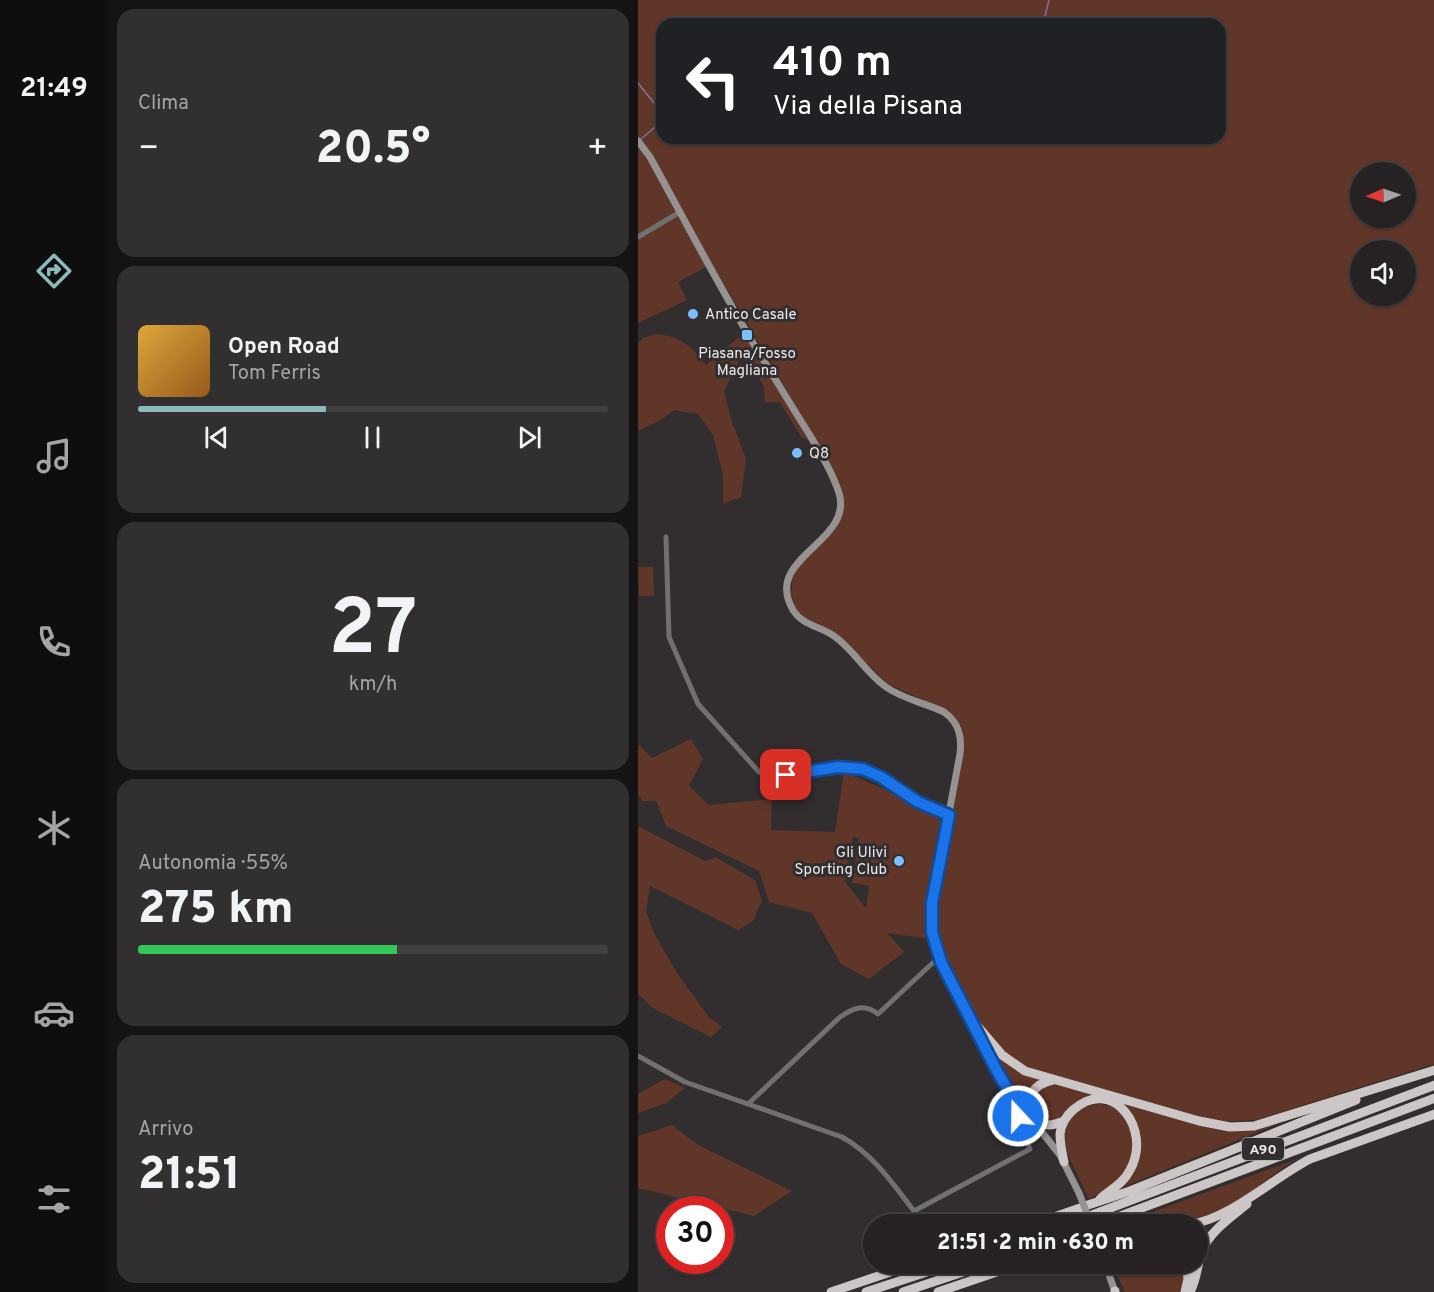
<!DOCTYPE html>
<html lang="it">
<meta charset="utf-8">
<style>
:root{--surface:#262223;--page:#322f30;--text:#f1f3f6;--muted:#a4a4a6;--line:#423f41;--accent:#8bbbb9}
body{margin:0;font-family:Overpass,sans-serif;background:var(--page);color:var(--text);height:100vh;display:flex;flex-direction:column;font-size:22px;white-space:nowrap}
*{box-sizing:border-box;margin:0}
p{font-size:20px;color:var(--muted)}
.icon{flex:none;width:33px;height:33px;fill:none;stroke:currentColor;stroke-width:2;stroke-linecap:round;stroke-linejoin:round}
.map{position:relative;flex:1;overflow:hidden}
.sheet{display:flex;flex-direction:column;gap:9px;padding:9px;background:#151313;width:530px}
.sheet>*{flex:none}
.hud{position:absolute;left:18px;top:18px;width:570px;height:126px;border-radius:18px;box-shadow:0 2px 4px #0004,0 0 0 2px var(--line);background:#202124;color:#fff;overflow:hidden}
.needle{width:39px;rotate:268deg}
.tools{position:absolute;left:712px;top:162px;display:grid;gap:12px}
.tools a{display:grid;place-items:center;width:66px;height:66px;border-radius:50%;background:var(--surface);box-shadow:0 2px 4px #0004,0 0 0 2px var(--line);font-size:30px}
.speed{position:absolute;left:18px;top:1196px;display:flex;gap:12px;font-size:30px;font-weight:700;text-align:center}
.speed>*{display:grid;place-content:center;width:78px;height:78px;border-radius:50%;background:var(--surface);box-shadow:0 2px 4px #0004,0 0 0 2px var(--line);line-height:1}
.speed .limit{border:9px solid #d22;background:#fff;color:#111}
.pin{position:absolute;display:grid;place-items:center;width:51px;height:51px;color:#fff;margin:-26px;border-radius:12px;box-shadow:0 3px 9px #0006}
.me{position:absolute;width:66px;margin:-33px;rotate:339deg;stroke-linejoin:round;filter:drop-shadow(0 0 4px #0008)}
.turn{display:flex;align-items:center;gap:21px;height:126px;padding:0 18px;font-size:27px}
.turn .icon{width:78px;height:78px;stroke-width:2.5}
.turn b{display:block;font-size:42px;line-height:51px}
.big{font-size:45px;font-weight:800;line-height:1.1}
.sheet .widget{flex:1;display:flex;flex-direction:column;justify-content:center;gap:9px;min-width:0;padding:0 21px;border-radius:18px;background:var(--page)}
.sheet .dial{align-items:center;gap:0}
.dial b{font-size:78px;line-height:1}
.song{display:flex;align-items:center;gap:18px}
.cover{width:72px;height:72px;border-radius:9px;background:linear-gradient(135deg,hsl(40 70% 55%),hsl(30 70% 35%))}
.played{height:6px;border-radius:3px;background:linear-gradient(90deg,var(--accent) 40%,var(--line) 40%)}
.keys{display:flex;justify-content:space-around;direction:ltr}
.heat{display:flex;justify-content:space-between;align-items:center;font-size:33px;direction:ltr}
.charge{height:9px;border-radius:4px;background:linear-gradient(90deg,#34c759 55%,var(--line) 0)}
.trip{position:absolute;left:225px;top:1214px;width:345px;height:60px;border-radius:30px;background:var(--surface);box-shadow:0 2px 4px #0004,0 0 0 2px var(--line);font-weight:800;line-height:60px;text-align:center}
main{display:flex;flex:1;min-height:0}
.tabs{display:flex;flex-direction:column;width:108px;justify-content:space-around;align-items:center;background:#0f0e0e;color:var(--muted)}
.tabs .icon{width:42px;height:42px}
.tabs .active{color:var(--accent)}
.tabs b{font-size:27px;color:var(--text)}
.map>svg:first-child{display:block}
.green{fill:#603629;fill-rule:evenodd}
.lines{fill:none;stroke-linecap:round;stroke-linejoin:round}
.stream{stroke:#886e99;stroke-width:1.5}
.minor{stroke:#716f6f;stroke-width:5}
.secondary{stroke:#969292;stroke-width:7}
.motorway{stroke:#ccc6c6;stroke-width:9}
.secondary-bridge{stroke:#969292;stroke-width:7}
.route-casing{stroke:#114b97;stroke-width:15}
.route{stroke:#1a73e8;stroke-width:10}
.poi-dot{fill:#7cbef9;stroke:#322e2f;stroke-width:2}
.labels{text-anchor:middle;stroke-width:6;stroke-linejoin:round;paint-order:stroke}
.shield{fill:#322e2f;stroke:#b4b1b2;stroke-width:1.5}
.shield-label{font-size:14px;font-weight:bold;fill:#ece9ea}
.poi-label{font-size:15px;fill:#ece9ea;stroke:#322e2f;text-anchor:start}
</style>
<main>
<nav class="tabs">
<b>21:49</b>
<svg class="icon active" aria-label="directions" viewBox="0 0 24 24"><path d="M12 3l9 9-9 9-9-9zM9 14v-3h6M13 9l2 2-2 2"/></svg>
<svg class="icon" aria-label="music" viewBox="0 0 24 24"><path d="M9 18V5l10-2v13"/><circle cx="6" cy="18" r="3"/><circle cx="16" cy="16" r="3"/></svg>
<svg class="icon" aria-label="phone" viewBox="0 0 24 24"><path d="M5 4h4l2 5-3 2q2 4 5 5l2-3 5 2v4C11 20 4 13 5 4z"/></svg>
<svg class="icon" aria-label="climate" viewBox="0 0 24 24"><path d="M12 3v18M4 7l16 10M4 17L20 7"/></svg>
<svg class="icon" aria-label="car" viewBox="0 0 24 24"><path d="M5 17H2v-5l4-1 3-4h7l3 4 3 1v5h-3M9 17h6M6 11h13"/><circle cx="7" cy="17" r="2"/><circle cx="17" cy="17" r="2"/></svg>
<svg class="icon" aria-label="filters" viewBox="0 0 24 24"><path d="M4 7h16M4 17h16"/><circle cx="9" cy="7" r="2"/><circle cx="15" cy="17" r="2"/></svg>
</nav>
<section class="sheet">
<div class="widget"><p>Clima</p>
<div class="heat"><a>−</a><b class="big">20.5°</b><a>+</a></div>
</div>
<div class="widget">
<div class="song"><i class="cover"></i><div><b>Open Road</b><p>Tom Ferris</p></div></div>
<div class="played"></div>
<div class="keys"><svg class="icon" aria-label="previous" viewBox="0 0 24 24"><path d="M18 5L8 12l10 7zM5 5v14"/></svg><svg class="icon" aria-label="pause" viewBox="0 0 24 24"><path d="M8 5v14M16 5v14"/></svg><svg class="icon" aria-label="next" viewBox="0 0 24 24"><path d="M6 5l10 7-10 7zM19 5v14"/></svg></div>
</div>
<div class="widget dial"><b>27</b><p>km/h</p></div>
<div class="widget"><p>Autonomia · 55%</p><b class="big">275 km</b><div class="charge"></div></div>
<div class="widget"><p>Arrivo</p><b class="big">21:51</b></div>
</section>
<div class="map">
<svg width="797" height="1292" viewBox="0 0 797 1292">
<rect width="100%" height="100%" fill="#322e2f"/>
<path class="green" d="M0 0H796V1064L618 1120 578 1122 392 1069 360 1048 335 1016 302 947 296 919 325 757V730L318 718 307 709 250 684 199 634 167 618 157 607 153 593 155 577 165 560 198 529 205 513V496L189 458 74 264 40 282 49 300 0 323ZM24 24H582V138H24ZM723 172H768V218H723ZM723 250H768V296H723Z
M18 334C42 336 54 346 68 365L102 336 108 337 149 402 170 440 164 438 142 402H127L126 387 113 363 102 359 86 391 93 419 108 459 103 497 85 504V475L75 435 60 414 36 410 21 421 0 431V343L5 338Z
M0 567H15L16 596H1Z
M53 739 65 759 51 786 71 805 134 799 133 830 197 832 206 772 284 805 309 824 292 939 249 933 266 952 231 979 203 964 174 913 131 902 121 871 28 826 18 801H5L0 795V744L14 758ZM215 837 221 839 214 883 231 886 228 908 207 882Z
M0 826 67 861 77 857 117 880 124 900 115 921 100 930 12 886 8 912 17 935 39 973 71 1017 84 1027 73 1037 15 1008 0 994Z
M358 1056 379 1070 404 1080 393 1087 386 1102 371 1081Z
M27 1079 47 1088 28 1103 0 1113V1094Z
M414 1083 462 1097C456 1098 448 1098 443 1100 427 1106 417 1135 398 1113 392 1097 400 1088 414 1083Z
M482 1103 578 1129 591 1131 659 1116 483 1188C506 1165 512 1123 482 1103Z
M460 1104C468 1104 475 1106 482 1111 498 1123 499 1156 488 1171 478 1184 466 1192 451 1199L429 1153 426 1134 432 1118 444 1107Z
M34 1125 60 1145 154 1191 116 1216 0 1188V1136Z
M662 1158C637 1170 618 1191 594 1204 559 1224 520 1224 482 1224Z
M474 1263H545C547 1273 547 1282 542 1292H487Z"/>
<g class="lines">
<path class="stream" d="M405 24 411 0
M0 83 24 113
M3 139 17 127 24 124"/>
<path class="minor" d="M0 237 42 212
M28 537 31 637 60 704 121 772C139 784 189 766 212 767 240 769 258 790 281 802 291 808 301 811 311 815
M0 1056 47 1082 204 1137C235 1154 255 1184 276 1211L392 1149 380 1122 383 1107
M110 1104 202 1017C215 1008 227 1003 240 1014L301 957"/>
<path class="secondary" d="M0 141 12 157C47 221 81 286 118 348 135 375 151 402 168 429 180 449 194 471 201 493 216 543 124 557 155 610 165 626 182 626 196 636 216 650 228 673 248 687 265 699 287 703 306 712 321 723 324 736 322 754L293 910 294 931 304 962 369 1088 422 1155 441 1193
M467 1263 477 1292"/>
<path class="motorway" d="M330 1015 364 1055 387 1071 561 1121 592 1127 616 1126 797 1070
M415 1080C394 1084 386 1100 395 1120 406 1127 414 1126 426 1121
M426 1162C424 1153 422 1144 422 1134 423 1124 427 1117 435 1110 474 1075 515 1129 492 1170 485 1184 473 1189 462 1199
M450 1205 492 1191 718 1100
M454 1215 797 1085
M396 1224 442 1208
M428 1224 446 1218
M461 1224 797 1098
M554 1224C593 1218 635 1178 672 1159L797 1114
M477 1291V1292
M193 1292 279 1263
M228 1292 316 1263
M265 1292 352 1263
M300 1292 385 1263
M547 1292 550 1279 548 1263
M552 1292C559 1279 559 1265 564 1251 571 1232 593 1217 609 1204"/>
<path class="secondary-bridge" d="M441 1193 453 1224"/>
</g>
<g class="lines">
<g class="route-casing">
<path id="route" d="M148 775 200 767 225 769 243 777 280 802 311 815 294 903V932L303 962 359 1071 369 1088 383 1107 380 1116"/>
</g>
<use href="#route" class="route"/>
</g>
<g class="poi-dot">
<circle cx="55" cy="314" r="6"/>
<rect x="103" y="329" width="12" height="12" rx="3"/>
<circle cx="159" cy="453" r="6"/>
<circle cx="261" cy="861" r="6"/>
</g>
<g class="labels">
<rect class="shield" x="604" y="1138" width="42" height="22" rx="4.5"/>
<g class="shield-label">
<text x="625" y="1154">A90</text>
</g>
<g class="poi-label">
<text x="67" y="319">Antico Casale</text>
<text x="109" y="358" text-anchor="middle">Piasana/Fosso<tspan x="109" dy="17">Magliana</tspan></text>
<text x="171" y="458">Q8</text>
<text x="249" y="857" text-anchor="end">Gli Ulivi<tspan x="249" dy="17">Sporting Club</tspan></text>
</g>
</g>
</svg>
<div class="tools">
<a><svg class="needle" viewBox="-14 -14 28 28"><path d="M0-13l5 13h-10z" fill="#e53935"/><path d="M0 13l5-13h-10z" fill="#a4a4a6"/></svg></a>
<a><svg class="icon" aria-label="sound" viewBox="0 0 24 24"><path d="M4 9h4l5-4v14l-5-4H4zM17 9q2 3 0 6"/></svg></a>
</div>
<div class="speed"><div class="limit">30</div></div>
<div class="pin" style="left:148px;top:775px;background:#d93025"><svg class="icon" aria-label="arrive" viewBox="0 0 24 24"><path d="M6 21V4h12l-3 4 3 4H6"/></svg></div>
<svg class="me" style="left:380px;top:1116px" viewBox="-20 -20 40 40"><circle r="17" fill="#1a73e8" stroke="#fff" stroke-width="3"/><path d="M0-11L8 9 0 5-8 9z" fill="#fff"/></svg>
<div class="trip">21:51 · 2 min · 630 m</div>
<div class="hud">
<div class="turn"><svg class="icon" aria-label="left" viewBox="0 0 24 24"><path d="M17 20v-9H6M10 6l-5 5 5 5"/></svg><div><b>410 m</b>Via della Pisana</div></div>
</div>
</div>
</main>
